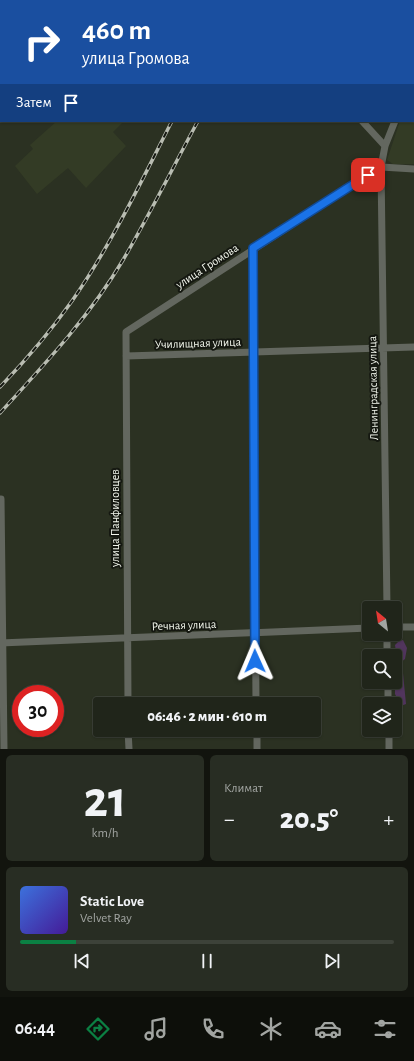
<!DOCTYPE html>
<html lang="ru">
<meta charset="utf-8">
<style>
:root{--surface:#20251a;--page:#282d23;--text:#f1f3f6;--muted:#a2a5a2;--line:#3d4239;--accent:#0b8043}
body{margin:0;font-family:"Alegreya Sans",sans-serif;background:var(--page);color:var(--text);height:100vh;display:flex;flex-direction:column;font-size:15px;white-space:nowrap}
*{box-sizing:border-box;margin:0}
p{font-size:13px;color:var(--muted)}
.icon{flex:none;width:22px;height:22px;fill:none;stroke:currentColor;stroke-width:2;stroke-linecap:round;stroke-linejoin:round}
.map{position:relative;height:749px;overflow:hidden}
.side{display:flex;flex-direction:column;gap:6px;padding:6px;background:#12140e;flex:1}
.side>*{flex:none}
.hud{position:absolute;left:0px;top:0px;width:414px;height:122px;box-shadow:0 1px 3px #0004,0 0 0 1px var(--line);background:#1a4fa0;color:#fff;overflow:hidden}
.needle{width:26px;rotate:330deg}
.tools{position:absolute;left:362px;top:601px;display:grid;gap:8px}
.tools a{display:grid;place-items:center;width:40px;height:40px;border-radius:4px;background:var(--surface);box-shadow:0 1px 3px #0004,0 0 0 1px var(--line);font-size:20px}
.speed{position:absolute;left:12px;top:685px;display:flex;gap:8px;font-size:20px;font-weight:700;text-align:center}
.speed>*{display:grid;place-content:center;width:52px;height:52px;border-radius:50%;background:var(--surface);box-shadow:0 1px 3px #0004,0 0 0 1px var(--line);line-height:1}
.speed .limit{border:6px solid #d22;background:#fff;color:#111}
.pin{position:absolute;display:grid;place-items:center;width:34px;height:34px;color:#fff;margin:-17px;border-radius:8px;box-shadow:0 2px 6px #0006}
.me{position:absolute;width:44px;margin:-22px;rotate:359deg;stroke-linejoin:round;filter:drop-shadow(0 0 3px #0008)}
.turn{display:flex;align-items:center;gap:14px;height:84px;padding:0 16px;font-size:18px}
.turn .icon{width:52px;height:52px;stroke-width:2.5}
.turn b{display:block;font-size:28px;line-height:34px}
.then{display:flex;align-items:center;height:38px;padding:0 16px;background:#0003;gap:8px;font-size:15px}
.big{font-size:30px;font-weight:800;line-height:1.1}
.side .widget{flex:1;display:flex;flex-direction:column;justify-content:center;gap:6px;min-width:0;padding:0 14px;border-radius:6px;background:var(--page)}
.side .dial{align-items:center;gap:0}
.dial b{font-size:52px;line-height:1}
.song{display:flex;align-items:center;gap:12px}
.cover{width:48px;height:48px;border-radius:6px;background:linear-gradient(135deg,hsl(220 70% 55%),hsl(260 70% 35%))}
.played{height:4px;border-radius:2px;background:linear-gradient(90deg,var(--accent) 15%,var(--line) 15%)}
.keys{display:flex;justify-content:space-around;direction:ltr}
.heat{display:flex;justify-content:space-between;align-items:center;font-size:22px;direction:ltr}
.side .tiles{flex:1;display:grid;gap:6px;grid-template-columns:1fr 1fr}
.widget:last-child{grid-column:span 2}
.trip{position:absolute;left:93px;top:697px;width:228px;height:40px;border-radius:4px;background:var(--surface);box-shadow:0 1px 3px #0004,0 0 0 1px var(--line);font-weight:800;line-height:40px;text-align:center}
.tabs{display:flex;height:64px;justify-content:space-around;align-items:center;background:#0d0f0a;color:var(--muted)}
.tabs .icon{width:28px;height:28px}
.tabs .on{color:var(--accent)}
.tabs b{font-size:18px;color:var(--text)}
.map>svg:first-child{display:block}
.built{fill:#333b25}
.green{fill:#51355d}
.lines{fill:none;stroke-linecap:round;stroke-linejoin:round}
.minor{stroke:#63675f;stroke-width:7}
.rail-casing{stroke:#b9bdb2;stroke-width:3.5}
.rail{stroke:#151811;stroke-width:2;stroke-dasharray:6;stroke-linecap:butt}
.route-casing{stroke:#114b97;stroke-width:10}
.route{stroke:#1a73e8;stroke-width:7}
.labels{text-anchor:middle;stroke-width:4;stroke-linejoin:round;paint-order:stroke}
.street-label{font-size:12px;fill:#f3f7ed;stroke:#151811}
</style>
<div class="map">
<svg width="414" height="749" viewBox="0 0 414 749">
<rect width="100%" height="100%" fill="#2b3122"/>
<path class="built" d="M414 100V164H393L387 160 400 121H413Z
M57 121H124L113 132 126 146 86 188 68 168 37 194 15 166 33 149 30 145Z"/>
<path class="green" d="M403 640 407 648 405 659 400 663 397 659 395 645 399 641Z
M398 671 403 673 406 704 401 706 395 694V674Z"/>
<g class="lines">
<path class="minor" d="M22 0 23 1
M119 1 120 0
M319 1 320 0
M413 84 414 82
M0 98 1 97
M362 121 385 146
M381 167 414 169
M253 248 256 704
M126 356 414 347
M1 499 4 749
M387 608 381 167 385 146 395 121
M395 627H414
M387 634V656
M0 643 369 628
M388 682V704
M128 704 126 332 381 167
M128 730 129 749
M257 730V749
M389 730V749"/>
<g class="rail-casing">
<path id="rail" d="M235 1 236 0
M263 1 264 0
M0 387C26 360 50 332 72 301 111 245 141 182 172 121
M0 413C44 365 90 316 123 260 150 214 173 167 198 121"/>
</g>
<use href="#rail" class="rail"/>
</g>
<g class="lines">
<g class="route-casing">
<path id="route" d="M255 661 253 248 368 175"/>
</g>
<use href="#route" class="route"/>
</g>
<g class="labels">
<g class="street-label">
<text transform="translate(207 266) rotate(-33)" y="4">улица Громова</text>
<text transform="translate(198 343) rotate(-2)" y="4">Училищная улица</text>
<text transform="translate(373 388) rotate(-91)" y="4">Ленинградская улица</text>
<text transform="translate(115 518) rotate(-90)" y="4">улица Панфиловцев</text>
<text transform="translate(184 625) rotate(-2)" y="4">Речная улица</text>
</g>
</g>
</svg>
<div class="tools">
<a><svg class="needle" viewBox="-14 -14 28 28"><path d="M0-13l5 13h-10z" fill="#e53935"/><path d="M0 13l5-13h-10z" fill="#a2a5a2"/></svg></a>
<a><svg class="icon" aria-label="search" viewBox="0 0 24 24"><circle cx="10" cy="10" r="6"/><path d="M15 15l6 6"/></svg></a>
<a><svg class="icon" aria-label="layers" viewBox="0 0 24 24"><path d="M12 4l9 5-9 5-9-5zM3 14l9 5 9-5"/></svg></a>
</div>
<div class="speed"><div class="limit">30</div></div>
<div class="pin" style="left:368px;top:175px;background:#d93025"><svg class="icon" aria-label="arrive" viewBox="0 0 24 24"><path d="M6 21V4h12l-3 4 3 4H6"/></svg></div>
<svg class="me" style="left:255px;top:661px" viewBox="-20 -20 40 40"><path d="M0-17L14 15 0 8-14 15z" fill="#1a73e8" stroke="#fff" stroke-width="4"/></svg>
<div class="trip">06:46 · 2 мин · 610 m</div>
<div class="hud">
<div class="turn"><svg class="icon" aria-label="right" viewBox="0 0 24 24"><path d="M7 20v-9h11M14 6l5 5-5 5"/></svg><div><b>460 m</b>улица Громова</div></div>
<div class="then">Затем<svg class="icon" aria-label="arrive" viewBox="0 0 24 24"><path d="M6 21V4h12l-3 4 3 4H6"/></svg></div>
</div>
</div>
<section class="side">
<div class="tiles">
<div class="widget dial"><b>21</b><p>km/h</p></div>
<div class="widget"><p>Климат</p>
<div class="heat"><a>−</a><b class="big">20.5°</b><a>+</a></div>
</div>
<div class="widget">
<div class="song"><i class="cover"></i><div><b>Static Love</b><p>Velvet Ray</p></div></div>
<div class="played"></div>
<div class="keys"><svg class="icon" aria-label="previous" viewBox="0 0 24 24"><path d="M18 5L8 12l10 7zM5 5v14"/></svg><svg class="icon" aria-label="pause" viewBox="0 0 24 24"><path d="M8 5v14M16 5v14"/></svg><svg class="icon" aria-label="next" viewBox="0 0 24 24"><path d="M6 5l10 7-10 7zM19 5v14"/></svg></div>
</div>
</div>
</section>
<nav class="tabs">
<b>06:44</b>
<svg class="icon on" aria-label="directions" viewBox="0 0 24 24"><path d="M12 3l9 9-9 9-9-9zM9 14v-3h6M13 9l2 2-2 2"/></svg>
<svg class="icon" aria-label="music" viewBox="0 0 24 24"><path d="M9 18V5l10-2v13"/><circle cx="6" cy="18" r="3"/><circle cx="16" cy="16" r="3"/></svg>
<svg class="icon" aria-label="phone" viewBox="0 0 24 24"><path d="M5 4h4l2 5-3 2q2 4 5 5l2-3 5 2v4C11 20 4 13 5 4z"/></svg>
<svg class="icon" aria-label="climate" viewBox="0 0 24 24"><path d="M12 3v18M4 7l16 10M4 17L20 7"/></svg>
<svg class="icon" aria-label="car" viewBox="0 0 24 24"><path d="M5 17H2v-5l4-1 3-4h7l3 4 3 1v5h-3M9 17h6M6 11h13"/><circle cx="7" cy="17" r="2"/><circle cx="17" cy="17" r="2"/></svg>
<svg class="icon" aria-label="filters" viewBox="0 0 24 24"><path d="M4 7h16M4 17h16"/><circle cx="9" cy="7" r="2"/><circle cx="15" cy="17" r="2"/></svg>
</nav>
